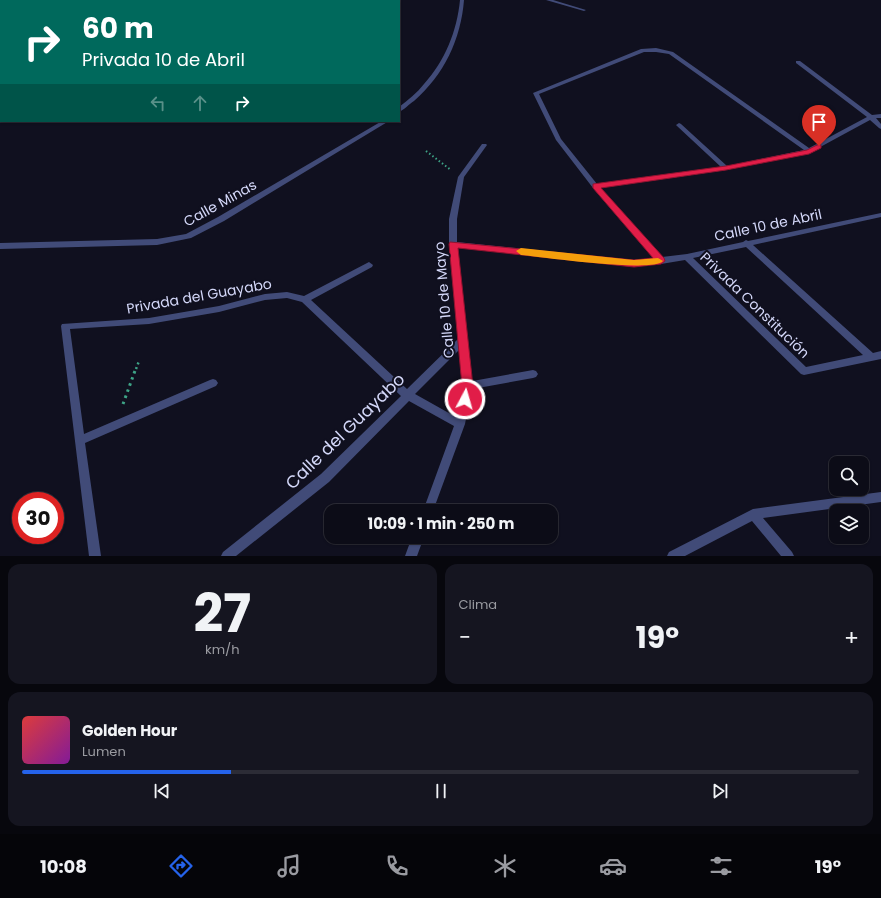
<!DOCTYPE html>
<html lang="es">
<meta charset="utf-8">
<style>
:root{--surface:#0c0c17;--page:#151520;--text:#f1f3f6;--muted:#9a9ba1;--line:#2c2c36;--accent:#2563eb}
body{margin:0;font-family:Poppins,sans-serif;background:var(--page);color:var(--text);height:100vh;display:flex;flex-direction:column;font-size:15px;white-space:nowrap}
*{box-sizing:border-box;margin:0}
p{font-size:13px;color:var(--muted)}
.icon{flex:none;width:22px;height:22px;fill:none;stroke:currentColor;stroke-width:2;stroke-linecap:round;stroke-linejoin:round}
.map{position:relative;height:556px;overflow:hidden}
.panel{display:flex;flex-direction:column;gap:8px;padding:8px;background:#07070d;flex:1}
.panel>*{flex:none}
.top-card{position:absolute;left:0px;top:0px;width:400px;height:122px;box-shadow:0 1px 3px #0004,0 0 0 1px var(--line);background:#00695c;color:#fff;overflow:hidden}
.tools{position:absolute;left:829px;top:456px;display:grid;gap:8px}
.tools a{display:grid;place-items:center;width:40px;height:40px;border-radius:8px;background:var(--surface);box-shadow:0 1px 3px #0004,0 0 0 1px var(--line);font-size:20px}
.speed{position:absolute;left:12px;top:492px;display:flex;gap:8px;font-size:20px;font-weight:700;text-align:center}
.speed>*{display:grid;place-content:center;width:52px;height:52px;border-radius:50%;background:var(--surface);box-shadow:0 1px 3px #0004,0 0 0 1px var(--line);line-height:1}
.speed .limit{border:6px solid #d22;background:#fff;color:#111}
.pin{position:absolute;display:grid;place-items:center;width:34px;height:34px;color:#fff;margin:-41px -17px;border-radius:50% 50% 50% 0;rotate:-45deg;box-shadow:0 0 4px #0007}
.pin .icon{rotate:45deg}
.me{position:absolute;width:44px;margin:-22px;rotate:6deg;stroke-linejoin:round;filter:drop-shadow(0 0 3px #0008)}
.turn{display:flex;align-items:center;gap:14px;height:84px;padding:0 16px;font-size:18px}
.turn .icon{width:52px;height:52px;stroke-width:2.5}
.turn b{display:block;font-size:28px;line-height:34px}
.lanes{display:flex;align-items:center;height:38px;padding:0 16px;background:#0003;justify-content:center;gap:20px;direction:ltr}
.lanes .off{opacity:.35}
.big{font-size:30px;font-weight:700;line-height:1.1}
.panel .tile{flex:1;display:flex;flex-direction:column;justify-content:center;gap:6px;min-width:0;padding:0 14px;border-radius:12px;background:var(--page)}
.panel .dial{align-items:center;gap:0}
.dial b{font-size:52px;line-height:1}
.song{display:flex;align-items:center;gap:12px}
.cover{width:48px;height:48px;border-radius:6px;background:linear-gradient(135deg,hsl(0 70% 55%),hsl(290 70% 35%))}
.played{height:4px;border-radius:2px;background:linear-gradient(90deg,var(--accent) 25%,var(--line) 25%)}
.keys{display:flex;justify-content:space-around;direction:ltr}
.heat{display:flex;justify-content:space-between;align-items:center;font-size:22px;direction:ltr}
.panel .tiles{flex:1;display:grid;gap:8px;grid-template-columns:1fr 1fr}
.tile:last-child{grid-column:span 2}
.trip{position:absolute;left:324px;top:504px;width:234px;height:40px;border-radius:12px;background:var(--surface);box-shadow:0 1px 3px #0004,0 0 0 1px var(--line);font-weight:700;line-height:40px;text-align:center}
.tab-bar{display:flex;height:64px;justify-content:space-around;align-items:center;background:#050509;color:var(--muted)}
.tab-bar .icon{width:28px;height:28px}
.tab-bar .on{color:var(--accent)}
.tab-bar b{font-size:18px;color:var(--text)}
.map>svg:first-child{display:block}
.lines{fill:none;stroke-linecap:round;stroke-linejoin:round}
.river{fill:#142f40;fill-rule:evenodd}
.path-far2{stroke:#3ea487;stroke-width:2;stroke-dasharray:1.5 2.5;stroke-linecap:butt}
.path-far1{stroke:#3ea487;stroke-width:2.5;stroke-dasharray:2 3;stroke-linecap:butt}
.path{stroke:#3ea487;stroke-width:3;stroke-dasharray:2.5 4;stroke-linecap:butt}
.service{fill:#414b78;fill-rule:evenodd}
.minor{fill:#414b78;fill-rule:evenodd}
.route{fill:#e11d48;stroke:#92132f}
.slow{fill:#f59e0b}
.labels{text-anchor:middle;stroke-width:4;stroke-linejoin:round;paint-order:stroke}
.street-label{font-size:14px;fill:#d4d8f9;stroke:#10101f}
.near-street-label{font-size:17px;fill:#d4d8f9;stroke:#10101f}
</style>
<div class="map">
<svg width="881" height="556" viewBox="0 0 881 556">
<rect width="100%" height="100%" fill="#10101f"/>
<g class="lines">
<path class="river" d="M0 0 9 1H1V13Z
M68 0H94L67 1Z"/>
<path class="path-far2" d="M426 151 451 170"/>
<path class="path-far1" d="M136 369 139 361"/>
<path class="path" d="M123 404 136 368"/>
<path class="service" d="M533 370 536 371 538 374 536 377 533 378 467 390 464 389 462 386 464 383 467 382Z"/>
<path class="minor" d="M302 0H306V1H302Z
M460 0H464C461 39 444 75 414 101 409 104 404 110 399 112V107C408 100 417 93 424 84 445 61 457 31 460 0Z
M546 0H553L586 10 584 11Z
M656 48 673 52 809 148 867 117 796 63V61H800L872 115 881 114V118H876L881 124V129L879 128 870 120 811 152 726 170 600 188 662 257 687 254 743 242 746 240 748 241 881 213V217L753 245 873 353 881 351V359L804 375 801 374 685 260 661 264 658 263 633 266 457 247 472 386 465 424 433 511H423L454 426 409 401 329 482 236 556H221L223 552 321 474 401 396 302 302 287 298 265 300 219 312 149 324 70 329 84 434 210 380 213 379 216 380 218 383 216 386 85 443 101 556H89L61 326 62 324 149 318 219 306 265 294 287 292 304 296 369 262 373 265 372 267 311 300 407 389 458 339 449 244V219L458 177 482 144H486L487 145 464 177 457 219V242L633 260 654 258 593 188 556 140 533 93 641 49ZM644 52H656L669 54 804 150 727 166 681 124 679 123 676 125 677 126 721 167 597 184 561 139 539 94ZM746 247 863 355 806 367 693 258ZM459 350 462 386 456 417 415 394Z
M0 64H1V68H0Z
M0 103H1V107H0Z
M382 121H389L224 221 191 238 157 245 0 249V243L157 239 186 234 218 217Z
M881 492V502L763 518 792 552 794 556H781L752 521 685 556H667L669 552 753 509Z
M412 537H424L417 556H405Z"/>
</g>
<path class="route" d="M819 144 821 145V148L809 154 726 170 601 188 664 258 665 261 661 264 634 267 458 248 473 386 468 402H461L459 399 462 386 449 244 450 242 634 260 653 258 593 188V184L726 166 807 150Z"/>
<path class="slow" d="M521 248 634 260 658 258 663 261C654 273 541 257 521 255L516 251Z"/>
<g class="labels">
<g class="street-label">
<text transform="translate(220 203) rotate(-29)" y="5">Calle Minas</text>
<text transform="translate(768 225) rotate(-12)" y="5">Calle 10 de Abril</text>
<text transform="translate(199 296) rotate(-10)" y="5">Privada del Guayabo</text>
<text transform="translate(444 300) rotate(-95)" y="5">Calle 10 de Mayo</text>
<text transform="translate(755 305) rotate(44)" y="5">Privada Constitución</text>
</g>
<g class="near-street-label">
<text transform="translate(345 431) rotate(-44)" y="6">Calle del Guayabo</text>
</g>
</g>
</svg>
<div class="tools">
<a><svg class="icon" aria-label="search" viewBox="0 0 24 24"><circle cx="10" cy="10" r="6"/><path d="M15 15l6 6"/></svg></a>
<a><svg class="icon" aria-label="layers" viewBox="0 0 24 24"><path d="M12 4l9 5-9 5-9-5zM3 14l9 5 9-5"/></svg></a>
</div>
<div class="speed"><div class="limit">30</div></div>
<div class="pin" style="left:819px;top:146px;background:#d93025"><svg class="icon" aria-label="arrive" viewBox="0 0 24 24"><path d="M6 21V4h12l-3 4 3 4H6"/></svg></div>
<svg class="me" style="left:465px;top:399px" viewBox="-20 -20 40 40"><circle r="17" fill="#e11d48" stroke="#fff" stroke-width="3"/><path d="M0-11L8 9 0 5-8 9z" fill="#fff"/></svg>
<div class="trip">10:09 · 1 min · 250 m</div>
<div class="top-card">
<div class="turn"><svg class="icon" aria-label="right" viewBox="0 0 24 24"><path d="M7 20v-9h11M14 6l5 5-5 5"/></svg><div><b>60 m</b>Privada 10 de Abril</div></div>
<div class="lanes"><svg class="icon off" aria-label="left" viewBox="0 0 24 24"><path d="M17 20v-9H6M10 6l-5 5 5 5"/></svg><svg class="icon off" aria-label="ahead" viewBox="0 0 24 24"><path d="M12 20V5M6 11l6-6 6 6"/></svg><svg class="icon" aria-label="right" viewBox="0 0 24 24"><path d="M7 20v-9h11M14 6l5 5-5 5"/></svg></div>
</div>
</div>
<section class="panel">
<div class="tiles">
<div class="tile dial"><b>27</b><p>km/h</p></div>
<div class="tile"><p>Clima</p>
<div class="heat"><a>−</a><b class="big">19°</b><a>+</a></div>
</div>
<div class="tile">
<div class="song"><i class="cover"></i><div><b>Golden Hour</b><p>Lumen</p></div></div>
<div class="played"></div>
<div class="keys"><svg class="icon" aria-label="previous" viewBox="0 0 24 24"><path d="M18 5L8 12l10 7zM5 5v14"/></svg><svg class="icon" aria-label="pause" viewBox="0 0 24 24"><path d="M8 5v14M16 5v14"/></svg><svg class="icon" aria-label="next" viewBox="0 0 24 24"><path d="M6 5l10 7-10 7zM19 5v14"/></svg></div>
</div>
</div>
</section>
<nav class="tab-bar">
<b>10:08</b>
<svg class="icon on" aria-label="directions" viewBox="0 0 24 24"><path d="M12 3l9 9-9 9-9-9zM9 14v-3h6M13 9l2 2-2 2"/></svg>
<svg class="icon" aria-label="music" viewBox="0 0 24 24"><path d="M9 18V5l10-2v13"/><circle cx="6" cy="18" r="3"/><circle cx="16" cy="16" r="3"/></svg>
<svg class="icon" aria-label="phone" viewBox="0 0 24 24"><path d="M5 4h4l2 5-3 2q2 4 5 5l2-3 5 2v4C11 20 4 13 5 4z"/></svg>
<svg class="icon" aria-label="climate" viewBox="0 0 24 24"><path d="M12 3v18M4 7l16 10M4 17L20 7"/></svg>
<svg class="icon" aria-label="car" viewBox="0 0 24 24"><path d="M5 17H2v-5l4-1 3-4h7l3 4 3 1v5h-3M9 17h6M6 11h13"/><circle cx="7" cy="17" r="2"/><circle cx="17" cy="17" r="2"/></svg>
<svg class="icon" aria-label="filters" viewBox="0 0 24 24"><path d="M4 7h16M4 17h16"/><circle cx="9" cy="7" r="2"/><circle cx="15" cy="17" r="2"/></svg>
<b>19°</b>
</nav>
